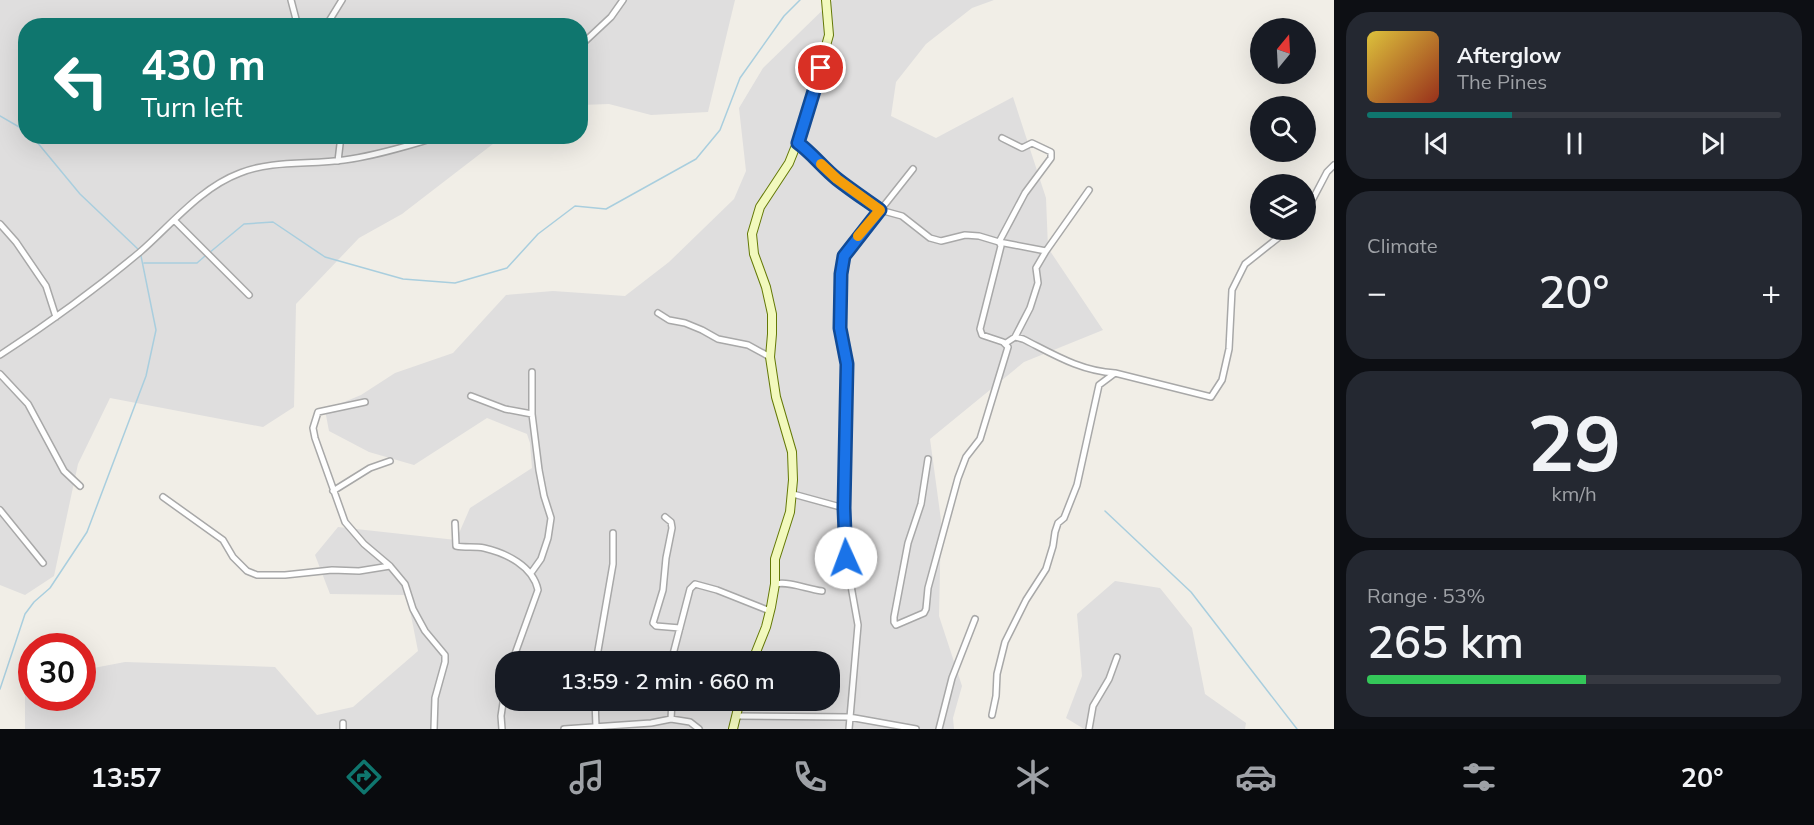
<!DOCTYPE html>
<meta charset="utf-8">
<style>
:root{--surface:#171b24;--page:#242831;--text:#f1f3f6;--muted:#9ea1a6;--line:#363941;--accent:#0f766e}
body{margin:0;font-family:Mulish,sans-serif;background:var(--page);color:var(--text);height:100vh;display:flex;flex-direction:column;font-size:22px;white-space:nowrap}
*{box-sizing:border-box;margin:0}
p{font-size:20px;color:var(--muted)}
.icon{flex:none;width:33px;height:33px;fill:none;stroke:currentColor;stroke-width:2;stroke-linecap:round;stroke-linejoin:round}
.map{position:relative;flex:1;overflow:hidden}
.panel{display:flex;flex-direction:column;gap:12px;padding:12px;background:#0d0f14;width:480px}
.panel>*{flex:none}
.top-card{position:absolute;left:18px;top:18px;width:570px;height:126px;border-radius:24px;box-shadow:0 6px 24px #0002;background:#0f766e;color:#fff;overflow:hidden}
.needle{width:39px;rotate:18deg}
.fabs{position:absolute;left:1250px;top:18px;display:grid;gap:12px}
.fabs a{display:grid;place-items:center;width:66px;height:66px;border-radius:50%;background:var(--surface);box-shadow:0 6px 24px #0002;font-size:30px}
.speed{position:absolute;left:18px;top:633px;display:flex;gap:12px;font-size:30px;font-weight:700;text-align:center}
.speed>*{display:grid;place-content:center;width:78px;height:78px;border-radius:50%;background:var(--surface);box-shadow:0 6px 24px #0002;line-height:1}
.speed .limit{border:9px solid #d22;background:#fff;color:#111}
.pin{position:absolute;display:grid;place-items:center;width:51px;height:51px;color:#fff;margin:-26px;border:3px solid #fff;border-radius:50%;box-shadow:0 2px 6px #0007}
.me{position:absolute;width:66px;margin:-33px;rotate:358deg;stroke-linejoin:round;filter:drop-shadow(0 0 4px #0008)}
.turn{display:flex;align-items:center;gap:21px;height:126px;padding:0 24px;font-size:27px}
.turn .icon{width:78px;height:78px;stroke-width:2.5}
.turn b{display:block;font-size:42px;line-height:51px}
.big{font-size:45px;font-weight:600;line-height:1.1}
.panel .tile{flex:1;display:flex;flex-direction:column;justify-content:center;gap:9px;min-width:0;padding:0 21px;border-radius:24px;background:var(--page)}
.panel .dial{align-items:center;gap:0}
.dial b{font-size:78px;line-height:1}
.song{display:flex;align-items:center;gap:18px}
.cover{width:72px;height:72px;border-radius:9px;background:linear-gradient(135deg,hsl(50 70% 55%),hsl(10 70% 35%))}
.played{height:6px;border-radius:3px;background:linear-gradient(90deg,var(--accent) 35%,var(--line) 35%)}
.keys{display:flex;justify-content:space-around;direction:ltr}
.heat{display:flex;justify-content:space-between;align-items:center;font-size:33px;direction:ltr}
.charge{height:9px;border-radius:4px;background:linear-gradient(90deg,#34c759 53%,var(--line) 0)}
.trip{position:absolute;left:495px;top:651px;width:345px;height:60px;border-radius:24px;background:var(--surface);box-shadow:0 6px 24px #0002;font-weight:600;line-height:60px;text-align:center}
.tabs{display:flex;height:96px;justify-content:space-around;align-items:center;background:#090b0e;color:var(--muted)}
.tabs .icon{width:42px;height:42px}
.tabs .active{color:var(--accent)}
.tabs b{font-size:27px;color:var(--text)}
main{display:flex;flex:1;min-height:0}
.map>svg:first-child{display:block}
.residential{fill:#dfdede;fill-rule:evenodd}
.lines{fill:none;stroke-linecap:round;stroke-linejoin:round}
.stream{stroke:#a9cede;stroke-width:1.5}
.street-casing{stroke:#a8a8a8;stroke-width:8}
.secondary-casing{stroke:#647906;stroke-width:10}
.street{stroke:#fff;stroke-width:5}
.secondary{stroke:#f2f9bd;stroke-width:8}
.route-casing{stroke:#114b97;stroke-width:15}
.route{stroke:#1a73e8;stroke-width:10}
.slow{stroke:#f59e0b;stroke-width:10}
</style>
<main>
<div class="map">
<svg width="1334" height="729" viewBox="0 0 1334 729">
<rect width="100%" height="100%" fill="#f1eee7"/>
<path class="residential" d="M0 0H735L708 112 651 115 609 104 581 105 580 26H26V136L502 137 402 214 359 238 296 304 294 407 263 427 110 398 78 464 54 576 25 595 0 585Z
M833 0H994L972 8 926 44 896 82 891 116 936 138 1013 97 1046 198 1048 248 1103 330 1024 362 930 439 941 520 939 616 962 686 953 718 954 729H25V680L31 679 32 698H82L83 670 125 662 275 667 317 715 353 707 418 651 407 595 330 594 315 555 338 527 456 540 470 508 532 468 530 443 527 434 487 418 414 465 369 452 329 431 325 410 361 395 395 373 453 353 506 295 553 291 625 296 669 262 734 199 746 171 739 108 763 68ZM506 662H830V700H506Z
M1115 581 1160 588 1192 628 1205 694 1246 723 1245 729H1084L1066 718 1082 676 1077 614Z"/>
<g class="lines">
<path class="stream" d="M0 116 26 131
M209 253 244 224 273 222 325 257 403 279 455 283 507 268 538 234 575 206 606 209 696 159 720 130 740 78 784 16 800 0
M144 263H197L205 256
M1105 511 1191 592 1297 729
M0 689 25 614 34 602 50 588 87 532 146 376 156 330 140 251 80 194 32 136"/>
<g class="street-casing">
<path id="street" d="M291 0 297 23 326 25
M326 26 342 0
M580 46 611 17 623 0
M1002 138 1022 148 1032 143 1051 152V158L1025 193 999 242 1046 251 1089 190
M798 143 813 154 824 168 837 179 880 210 902 216 930 238 941 241 965 235 979 236 999 242 1001 246 980 329 982 335 1003 342 1008 347 980 439 966 457 958 478 928 588 926 609 924 613 896 625 894 622V617L908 543 921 504 928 459
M338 161 341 136
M1305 214 1327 172 1334 165
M174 220 249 295
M0 224 16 242 46 286 56 317
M658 313 669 320 685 323 702 330 718 339 748 345 770 357
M1015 337 1030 308 1038 283 1036 268 1046 251
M0 355C49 323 96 289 140 252 171 225 200 188 240 173 272 160 310 165 344 160 377 156 409 145 442 136
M1115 373 1211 397 1222 380 1229 349 1232 290 1245 264 1288 230
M0 374 28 404 64 471 80 486
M471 396 505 409 532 414
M333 491 370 468 390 461
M793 494 844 508
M163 497 223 540 233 557 247 571 257 575H285L332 570 359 571 390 566 364 544 345 522 315 438 313 428 318 412 365 402
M0 510 43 563
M665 517 671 522 672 528 666 558 663 590 653 623 656 626 680 628
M455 523 456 546C465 548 475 546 484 548 506 553 533 566 538 590L512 662
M390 566 405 584 413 609 425 631 445 655V662L435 698 434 729
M531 573 541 559 548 538 551 518 544 496 539 470 532 414V372
M775 584C790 581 806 589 822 591
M596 662 613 564V533
M671 662 690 589 695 584 717 590 770 611
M595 700 596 727
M992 715 996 696 997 674 1005 642 1026 600 1046 569 1053 546 1055 532 1058 523 1064 518 1077 485 1099 385 1115 373C1080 371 1053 354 1023 339L1015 337 1006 343
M737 716 849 717 916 729
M671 719 672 700
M343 723V729
M502 729 501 716 506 683
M564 729 651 723 671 719 690 722 699 729
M849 729 858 625 846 558 844 508 847 364 840 328 841 274 844 256 913 169
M939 729 952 678 975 619
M1089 729 1093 706 1109 679 1117 657"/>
</g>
<g class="secondary-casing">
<path id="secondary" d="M752 662 766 627 771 607 775 584V559L790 512 793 480 792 452 776 397 770 357 772 334V314L766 287 754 254 752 234 760 207 789 163 803 128 829 35 826 0
M733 729 740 700"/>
</g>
<use href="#street" class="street"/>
<use href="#secondary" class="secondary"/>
</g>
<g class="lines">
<g class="route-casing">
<path id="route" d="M821 68 798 143C813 154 823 168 837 179 851 190 866 200 880 210L844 256 841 274 840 328 847 364 844 508 846 558"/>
</g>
<use href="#route" class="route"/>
<path class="slow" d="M821 164 837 179 880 210 858 236"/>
</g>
</svg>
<div class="fabs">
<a><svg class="needle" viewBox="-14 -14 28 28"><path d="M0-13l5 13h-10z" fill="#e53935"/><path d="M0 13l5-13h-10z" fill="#9ea1a6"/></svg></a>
<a><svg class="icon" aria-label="search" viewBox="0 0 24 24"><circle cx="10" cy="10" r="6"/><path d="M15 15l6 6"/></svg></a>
<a><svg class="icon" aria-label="layers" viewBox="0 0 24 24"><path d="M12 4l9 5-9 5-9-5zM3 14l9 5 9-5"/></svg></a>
</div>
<div class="speed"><div class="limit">30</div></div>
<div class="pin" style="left:821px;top:68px;background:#d93025"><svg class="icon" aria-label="arrive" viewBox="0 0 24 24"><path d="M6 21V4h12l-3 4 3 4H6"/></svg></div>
<svg class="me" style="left:846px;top:558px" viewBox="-20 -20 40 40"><circle r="19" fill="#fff"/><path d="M0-13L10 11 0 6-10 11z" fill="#1a73e8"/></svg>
<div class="trip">13:59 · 2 min · 660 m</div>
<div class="top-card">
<div class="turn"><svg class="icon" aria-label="left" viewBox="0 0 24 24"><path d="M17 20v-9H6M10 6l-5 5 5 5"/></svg><div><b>430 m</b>Turn left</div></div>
</div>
</div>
<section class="panel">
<div class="tile">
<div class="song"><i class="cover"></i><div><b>Afterglow</b><p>The Pines</p></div></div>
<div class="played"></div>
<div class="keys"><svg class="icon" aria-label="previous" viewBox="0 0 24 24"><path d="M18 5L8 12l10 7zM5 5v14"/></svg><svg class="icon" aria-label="pause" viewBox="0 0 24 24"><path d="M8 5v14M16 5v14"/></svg><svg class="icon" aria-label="next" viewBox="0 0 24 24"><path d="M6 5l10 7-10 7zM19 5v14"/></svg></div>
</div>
<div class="tile"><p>Climate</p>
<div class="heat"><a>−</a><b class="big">20°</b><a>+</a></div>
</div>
<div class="tile dial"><b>29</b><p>km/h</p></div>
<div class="tile"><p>Range · 53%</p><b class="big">265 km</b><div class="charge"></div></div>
</section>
</main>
<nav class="tabs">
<b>13:57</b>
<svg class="icon active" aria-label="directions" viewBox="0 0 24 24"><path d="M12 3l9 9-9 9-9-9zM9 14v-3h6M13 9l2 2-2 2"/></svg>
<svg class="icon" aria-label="music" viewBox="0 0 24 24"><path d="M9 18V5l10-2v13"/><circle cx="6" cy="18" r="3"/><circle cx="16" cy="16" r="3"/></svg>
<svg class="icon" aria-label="phone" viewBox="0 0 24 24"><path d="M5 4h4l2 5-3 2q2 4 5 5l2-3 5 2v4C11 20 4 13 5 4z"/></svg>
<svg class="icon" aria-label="climate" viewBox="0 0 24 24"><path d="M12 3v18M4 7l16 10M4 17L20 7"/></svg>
<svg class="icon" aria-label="car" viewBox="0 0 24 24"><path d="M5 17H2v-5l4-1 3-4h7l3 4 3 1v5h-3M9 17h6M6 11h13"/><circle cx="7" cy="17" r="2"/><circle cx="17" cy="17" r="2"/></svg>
<svg class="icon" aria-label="filters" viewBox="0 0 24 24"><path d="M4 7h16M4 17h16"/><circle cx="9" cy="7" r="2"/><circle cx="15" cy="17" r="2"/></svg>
<b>20°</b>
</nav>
